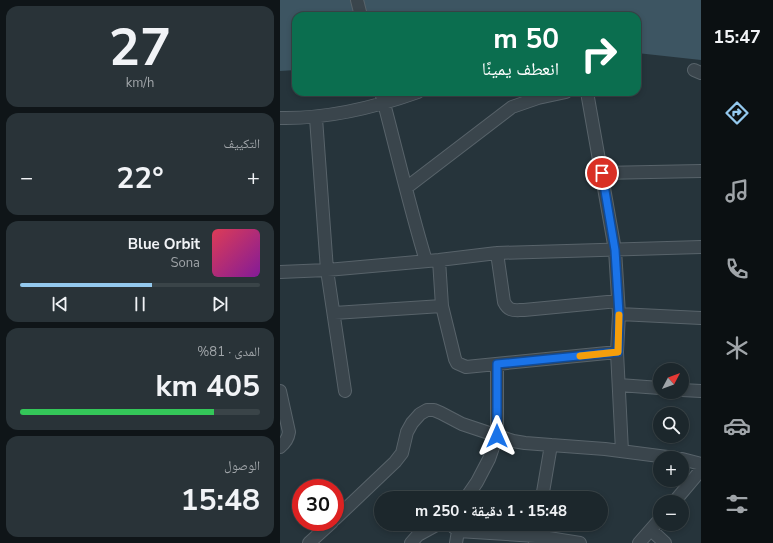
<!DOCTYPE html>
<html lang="ar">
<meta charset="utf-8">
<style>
:root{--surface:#1c272c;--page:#293338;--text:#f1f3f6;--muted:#a0a5a9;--line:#3a4448;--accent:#94c9ee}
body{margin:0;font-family:"Nunito Sans","Noto Naskh Arabic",sans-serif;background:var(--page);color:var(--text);direction:rtl;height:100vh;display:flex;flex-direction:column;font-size:15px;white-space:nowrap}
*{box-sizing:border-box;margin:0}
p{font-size:13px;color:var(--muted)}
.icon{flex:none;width:22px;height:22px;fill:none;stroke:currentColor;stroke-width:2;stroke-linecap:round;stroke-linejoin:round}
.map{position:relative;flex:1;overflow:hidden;direction:ltr}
.panel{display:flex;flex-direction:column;gap:6px;padding:6px;background:#0f1518;width:280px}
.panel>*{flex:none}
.hud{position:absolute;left:12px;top:12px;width:349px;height:84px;border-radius:12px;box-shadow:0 2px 6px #0003,0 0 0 1px var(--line);direction:rtl;background:#0b6e4f;color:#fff;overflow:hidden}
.needle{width:26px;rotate:49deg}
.buttons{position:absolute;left:373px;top:363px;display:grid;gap:8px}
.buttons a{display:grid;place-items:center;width:36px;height:36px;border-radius:50%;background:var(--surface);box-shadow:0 2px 6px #0003,0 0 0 1px var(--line);font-size:20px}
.speed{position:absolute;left:12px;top:479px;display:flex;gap:8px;font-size:20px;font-weight:700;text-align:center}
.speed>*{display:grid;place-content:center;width:52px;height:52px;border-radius:50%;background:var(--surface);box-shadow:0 2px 6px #0003,0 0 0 1px var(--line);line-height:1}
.speed .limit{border:6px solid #d22;background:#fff;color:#111}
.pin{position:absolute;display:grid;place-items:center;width:34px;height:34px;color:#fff;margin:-17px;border:2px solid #fff;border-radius:50%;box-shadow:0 1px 4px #0007}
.me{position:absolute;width:44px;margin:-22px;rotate:0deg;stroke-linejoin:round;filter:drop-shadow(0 0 3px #0008)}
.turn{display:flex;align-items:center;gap:14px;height:84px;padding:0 16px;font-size:18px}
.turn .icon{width:52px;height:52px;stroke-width:2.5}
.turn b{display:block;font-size:28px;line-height:34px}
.big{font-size:30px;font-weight:700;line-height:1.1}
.panel .tile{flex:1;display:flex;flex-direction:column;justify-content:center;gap:6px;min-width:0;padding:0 14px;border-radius:12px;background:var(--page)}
.panel .dial{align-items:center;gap:0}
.dial b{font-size:52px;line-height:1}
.song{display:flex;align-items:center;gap:12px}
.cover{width:48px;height:48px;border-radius:6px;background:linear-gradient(135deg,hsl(350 70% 55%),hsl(290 70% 35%))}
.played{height:4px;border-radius:2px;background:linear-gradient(90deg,var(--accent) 55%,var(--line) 55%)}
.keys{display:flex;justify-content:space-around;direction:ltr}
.heat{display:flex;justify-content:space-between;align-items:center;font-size:22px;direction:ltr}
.charge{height:6px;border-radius:3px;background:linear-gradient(90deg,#34c759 81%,var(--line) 0)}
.trip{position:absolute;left:94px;top:491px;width:234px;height:40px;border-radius:20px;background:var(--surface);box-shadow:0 2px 6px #0003,0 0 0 1px var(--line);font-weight:700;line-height:40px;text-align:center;direction:rtl}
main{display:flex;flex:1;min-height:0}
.menu{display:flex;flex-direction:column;width:72px;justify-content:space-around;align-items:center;background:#0b1012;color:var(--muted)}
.menu .icon{width:28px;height:28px}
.menu .current{color:var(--accent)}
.menu b{font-size:18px;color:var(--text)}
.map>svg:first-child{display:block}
.water{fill:#3d5562}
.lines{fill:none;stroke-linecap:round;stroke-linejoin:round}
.minor-casing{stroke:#58636a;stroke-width:14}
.minor{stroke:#3a454c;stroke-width:12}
.route-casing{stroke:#114b97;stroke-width:10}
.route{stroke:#1a73e8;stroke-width:7}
.slow{stroke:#f59e0b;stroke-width:7}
</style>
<main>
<nav class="menu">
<b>15:47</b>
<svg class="icon current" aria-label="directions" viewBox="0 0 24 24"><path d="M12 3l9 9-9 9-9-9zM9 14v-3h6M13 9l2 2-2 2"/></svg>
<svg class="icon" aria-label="music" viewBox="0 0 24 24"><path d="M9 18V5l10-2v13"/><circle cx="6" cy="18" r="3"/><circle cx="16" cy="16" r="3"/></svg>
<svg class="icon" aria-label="phone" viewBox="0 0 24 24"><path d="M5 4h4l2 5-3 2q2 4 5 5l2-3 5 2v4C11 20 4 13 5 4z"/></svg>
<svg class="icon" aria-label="climate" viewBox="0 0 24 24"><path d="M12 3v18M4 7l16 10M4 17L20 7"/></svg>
<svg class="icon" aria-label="car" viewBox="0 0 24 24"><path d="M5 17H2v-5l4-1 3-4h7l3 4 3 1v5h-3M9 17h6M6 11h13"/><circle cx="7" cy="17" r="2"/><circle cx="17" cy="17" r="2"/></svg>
<svg class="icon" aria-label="filters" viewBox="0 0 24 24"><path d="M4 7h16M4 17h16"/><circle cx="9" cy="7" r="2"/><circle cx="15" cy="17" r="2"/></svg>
</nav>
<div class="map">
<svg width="421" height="543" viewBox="0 0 421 543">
<rect width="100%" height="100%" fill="#26343b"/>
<path class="water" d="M0 0H421V60L357 53V16H16V70L0 71Z"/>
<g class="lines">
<g class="minor-casing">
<path id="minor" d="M77 0 81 16
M414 70 421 73
M101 92C116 148 129 205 146 261
M307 92 335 250 339 314 337 352 342 451
M0 118C48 119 93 108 138 92
M36 118 47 270 65 391
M321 173 421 171
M126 188 232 107 258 98 286 92
M217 253 224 302C229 312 234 310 244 310L338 301
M159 260 162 306
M0 272 47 270 159 260 217 253 421 247
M54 313 162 306 175 359 177 363 186 367 337 352
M339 314 421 318
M339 385 380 388
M402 390 421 391
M0 391 9 432C8 439 5 443 0 447
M271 445 325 449 395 458
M402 459 421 464
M186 498 197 482 209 459 217 436V364
M394 502 421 470
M55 519 115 462 122 453 127 432 132 423 140 414 147 410H154L161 413 182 424 233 441 245 443 271 445 262 498
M170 524 178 531 256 536 300 543
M371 530 385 543
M29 543 52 522
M131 543 138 535 158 524
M176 543 178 531
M255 543 258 524
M359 543 380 519"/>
</g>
<use href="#minor" class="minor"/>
</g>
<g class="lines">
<g class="route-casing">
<path id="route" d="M217 436V364L338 352 339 314 335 250 322 173"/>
</g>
<use href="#route" class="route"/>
<path class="slow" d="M300 356 338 352 339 315"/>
</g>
</svg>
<div class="buttons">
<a><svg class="needle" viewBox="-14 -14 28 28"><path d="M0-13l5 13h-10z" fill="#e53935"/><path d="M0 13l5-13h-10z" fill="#a0a5a9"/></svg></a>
<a><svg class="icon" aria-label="search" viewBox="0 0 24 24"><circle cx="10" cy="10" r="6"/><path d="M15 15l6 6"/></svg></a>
<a>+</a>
<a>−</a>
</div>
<div class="speed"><div class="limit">30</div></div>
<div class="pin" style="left:322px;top:173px;background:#d93025"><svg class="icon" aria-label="arrive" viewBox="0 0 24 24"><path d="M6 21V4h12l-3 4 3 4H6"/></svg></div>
<svg class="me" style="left:217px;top:436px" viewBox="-20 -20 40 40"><path d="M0-17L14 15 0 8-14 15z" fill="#1a73e8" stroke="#fff" stroke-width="4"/></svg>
<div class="trip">15:48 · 1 دقيقة · 250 m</div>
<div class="hud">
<div class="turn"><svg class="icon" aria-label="right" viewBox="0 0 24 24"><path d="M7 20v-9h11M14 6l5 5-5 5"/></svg><div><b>50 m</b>انعطف يمينًا</div></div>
</div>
</div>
<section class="panel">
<div class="tile dial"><b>27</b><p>km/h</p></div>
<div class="tile"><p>التكييف</p>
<div class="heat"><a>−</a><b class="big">22°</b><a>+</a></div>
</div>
<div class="tile">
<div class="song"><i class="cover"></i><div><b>Blue Orbit</b><p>Sona</p></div></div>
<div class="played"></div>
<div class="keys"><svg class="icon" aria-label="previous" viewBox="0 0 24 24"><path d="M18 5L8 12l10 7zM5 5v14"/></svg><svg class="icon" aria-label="pause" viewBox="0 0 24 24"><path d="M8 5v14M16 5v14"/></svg><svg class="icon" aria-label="next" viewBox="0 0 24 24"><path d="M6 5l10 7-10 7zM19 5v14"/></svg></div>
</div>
<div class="tile"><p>المدى · 81%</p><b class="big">405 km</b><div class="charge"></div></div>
<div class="tile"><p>الوصول</p><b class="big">15:48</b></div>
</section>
</main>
